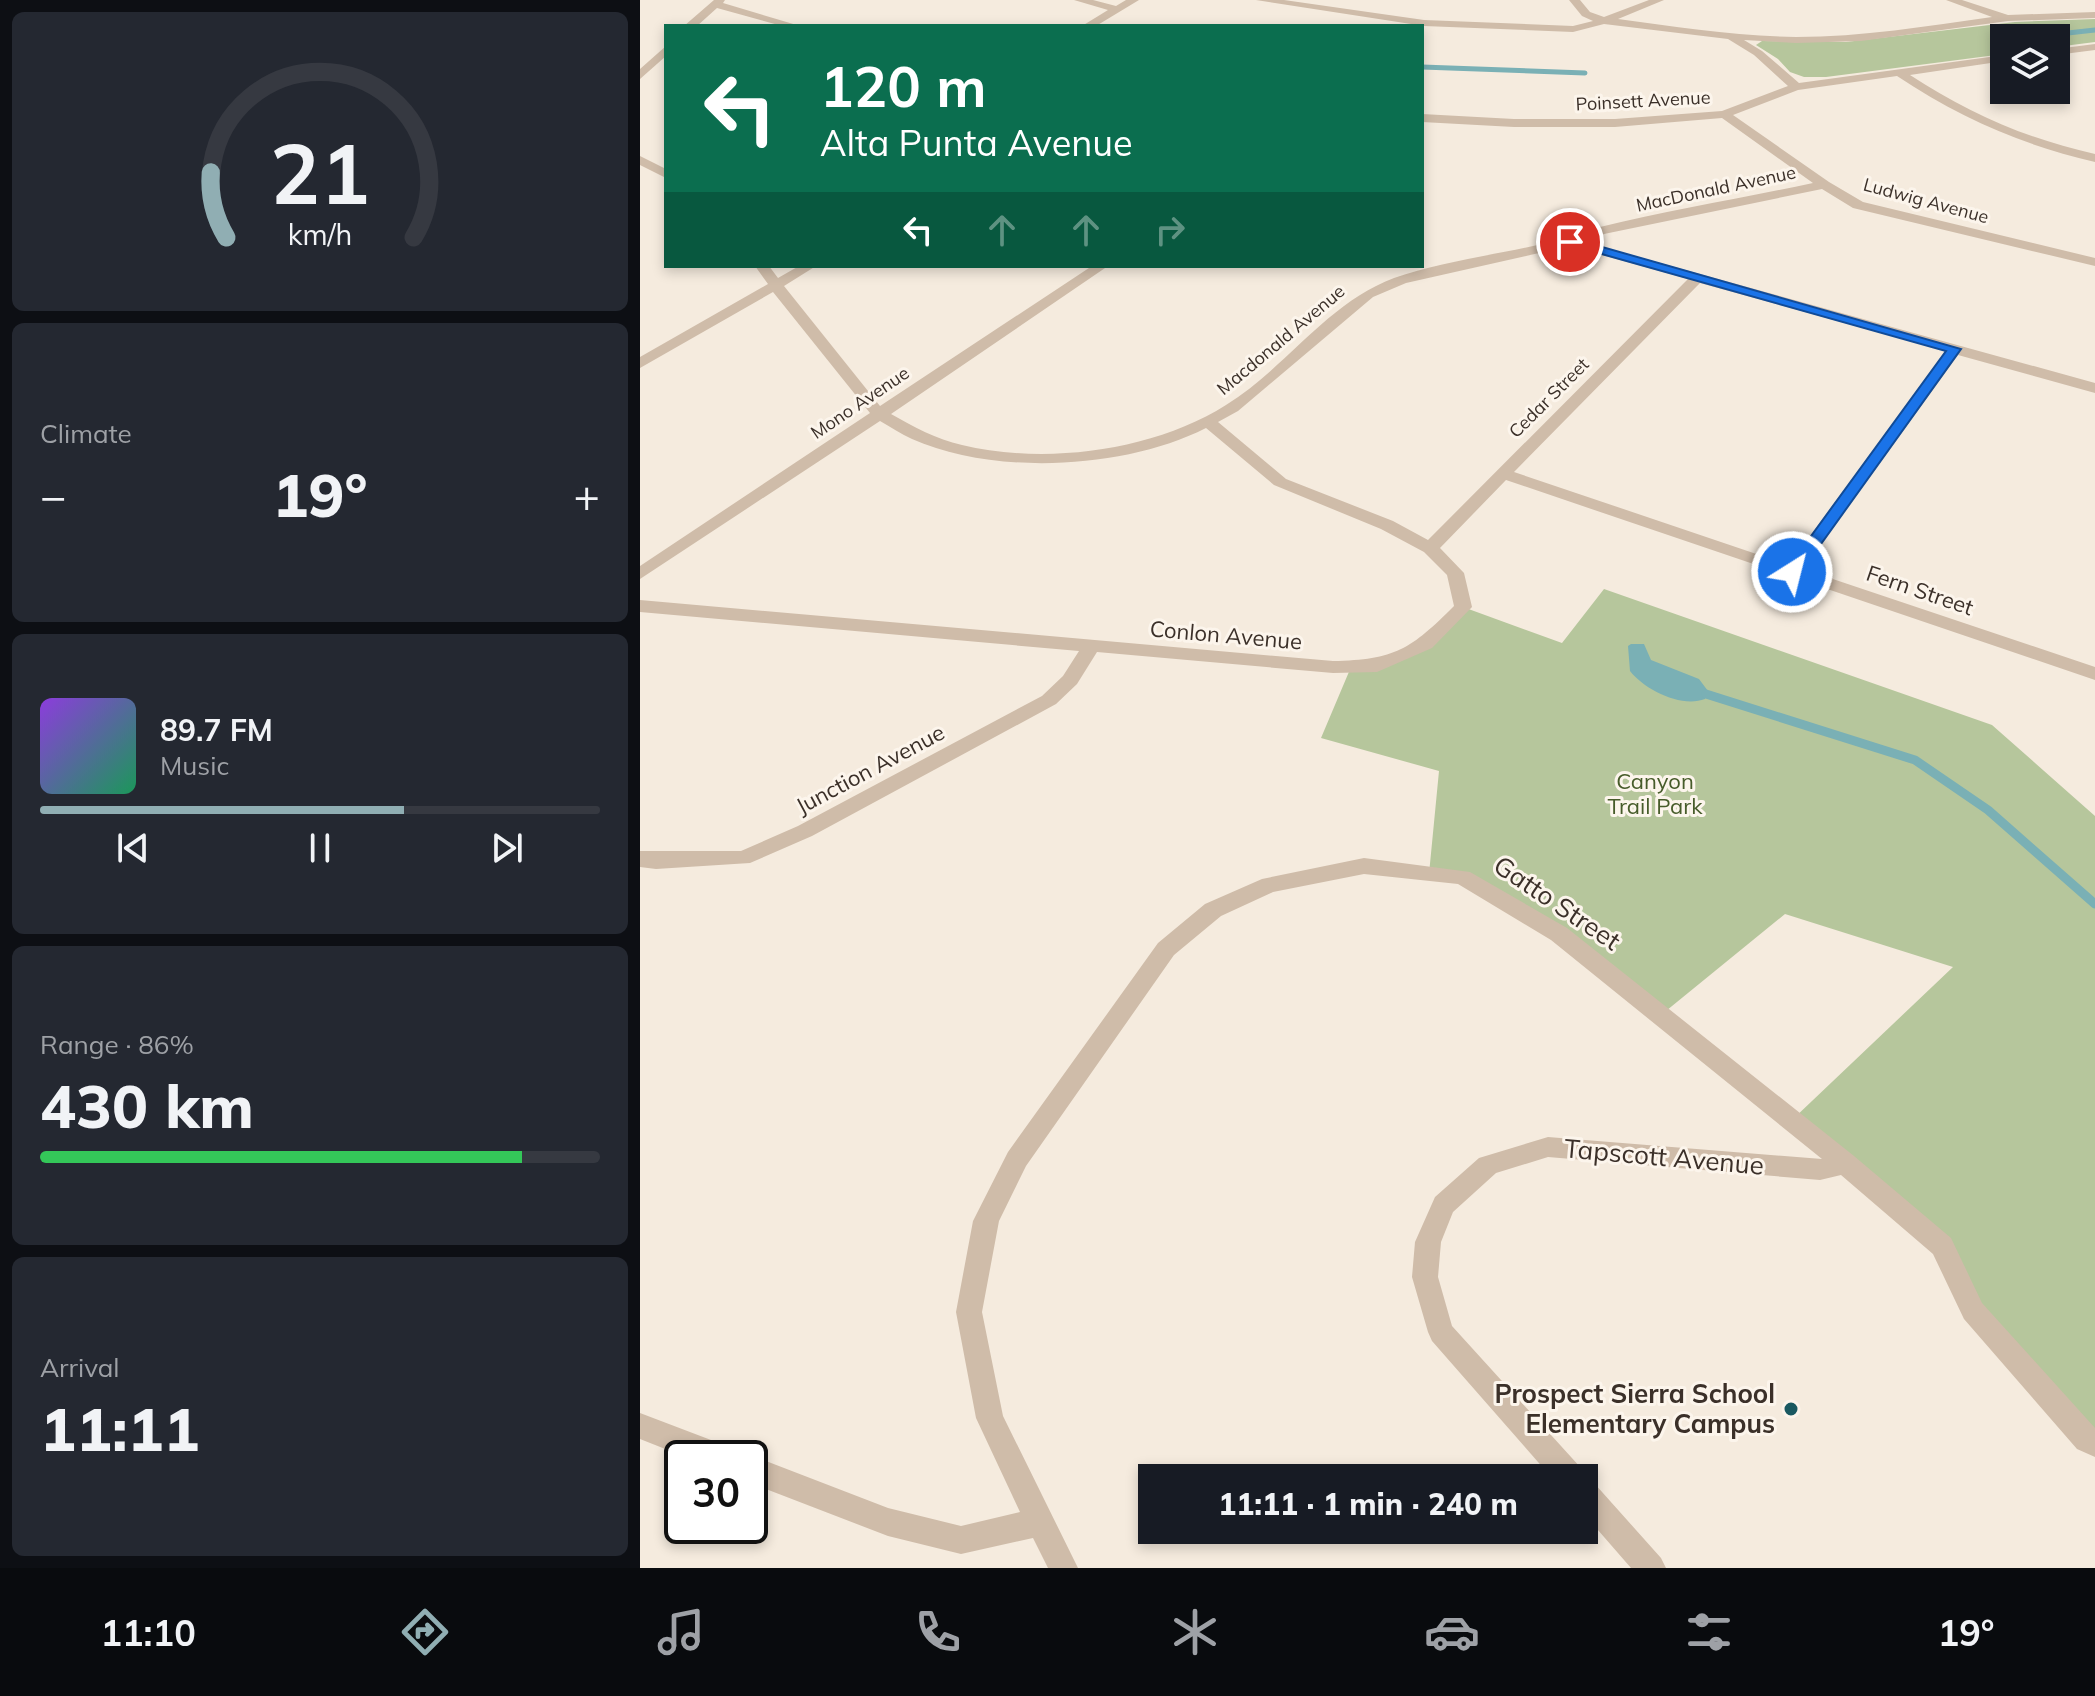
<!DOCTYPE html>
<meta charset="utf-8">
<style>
:root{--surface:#171b24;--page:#242831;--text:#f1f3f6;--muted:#9ea1a6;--line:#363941;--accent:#90aeb3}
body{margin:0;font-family:Mulish,sans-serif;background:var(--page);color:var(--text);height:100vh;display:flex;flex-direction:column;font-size:30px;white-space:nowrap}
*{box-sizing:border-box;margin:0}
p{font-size:26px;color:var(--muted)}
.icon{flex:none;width:44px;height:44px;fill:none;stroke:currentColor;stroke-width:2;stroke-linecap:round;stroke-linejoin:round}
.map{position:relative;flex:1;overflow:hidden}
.panel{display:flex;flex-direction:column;gap:12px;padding:12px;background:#0d0f14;width:640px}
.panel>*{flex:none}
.hud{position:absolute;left:24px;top:24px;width:760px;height:244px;border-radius:0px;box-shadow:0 4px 12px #0003;background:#0b6e4f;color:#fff;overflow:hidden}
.fabs{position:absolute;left:1350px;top:24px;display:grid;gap:16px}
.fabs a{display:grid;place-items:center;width:80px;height:80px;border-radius:0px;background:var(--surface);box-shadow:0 4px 12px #0003;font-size:40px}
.speed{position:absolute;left:24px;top:1440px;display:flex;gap:16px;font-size:40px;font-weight:700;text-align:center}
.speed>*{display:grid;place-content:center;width:104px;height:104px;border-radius:50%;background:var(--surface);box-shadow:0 4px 12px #0003;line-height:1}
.speed .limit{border:4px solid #111;border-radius:12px;background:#fff;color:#111}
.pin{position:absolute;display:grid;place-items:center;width:68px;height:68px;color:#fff;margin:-34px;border:4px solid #fff;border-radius:50%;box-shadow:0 2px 8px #0007}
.me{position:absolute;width:88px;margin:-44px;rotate:36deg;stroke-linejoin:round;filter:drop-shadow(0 0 6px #0008)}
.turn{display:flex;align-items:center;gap:28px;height:168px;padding:0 24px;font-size:36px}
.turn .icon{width:104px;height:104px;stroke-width:2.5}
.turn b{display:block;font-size:56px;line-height:68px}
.lanes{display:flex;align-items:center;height:76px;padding:0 24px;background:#0003;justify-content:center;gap:40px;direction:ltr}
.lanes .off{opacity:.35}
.big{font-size:60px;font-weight:800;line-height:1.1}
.panel .card{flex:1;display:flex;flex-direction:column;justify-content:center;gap:12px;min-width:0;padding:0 28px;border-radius:12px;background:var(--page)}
.panel .dial{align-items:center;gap:0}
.dial svg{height:208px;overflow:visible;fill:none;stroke:var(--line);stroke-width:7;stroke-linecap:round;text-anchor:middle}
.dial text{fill:var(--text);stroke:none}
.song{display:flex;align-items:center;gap:24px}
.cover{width:96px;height:96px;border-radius:12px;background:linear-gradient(135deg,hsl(270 70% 55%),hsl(150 70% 35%))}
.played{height:8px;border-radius:4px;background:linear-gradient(90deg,var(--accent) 65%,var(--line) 65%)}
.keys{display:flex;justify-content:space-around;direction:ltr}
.heat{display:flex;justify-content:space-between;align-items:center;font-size:44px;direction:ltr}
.charge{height:12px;border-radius:6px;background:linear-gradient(90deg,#34c759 86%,var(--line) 0)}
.trip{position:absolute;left:498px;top:1464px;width:460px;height:80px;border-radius:0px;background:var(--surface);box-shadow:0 4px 12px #0003;font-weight:800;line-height:80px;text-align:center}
.tabs{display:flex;height:128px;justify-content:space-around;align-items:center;background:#090b0e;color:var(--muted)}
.tabs .icon{width:56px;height:56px}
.tabs .active{color:var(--accent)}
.tabs b{font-size:36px;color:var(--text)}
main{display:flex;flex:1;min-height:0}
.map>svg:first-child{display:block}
.green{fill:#b6c69c}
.water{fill:#7ab0b5}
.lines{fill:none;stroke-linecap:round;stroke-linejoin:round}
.stream-far1{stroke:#7ab0b5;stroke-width:5}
.stream{stroke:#7ab0b5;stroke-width:9}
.minor{fill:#cfbca9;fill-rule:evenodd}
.route{fill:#1a73e8;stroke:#114b97;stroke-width:2}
.poi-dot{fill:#1a5961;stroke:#fcf5ec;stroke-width:3}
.labels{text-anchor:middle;stroke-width:6;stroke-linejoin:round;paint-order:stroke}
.far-street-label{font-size:18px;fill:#3b3029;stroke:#fcf5ec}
.street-label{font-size:22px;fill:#3b3029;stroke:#fcf5ec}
.park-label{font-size:22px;fill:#475c2a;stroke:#fcf5ec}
.near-street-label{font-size:26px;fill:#3b3029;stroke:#fcf5ec}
.near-poi-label{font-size:26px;font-weight:bold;fill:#3b3029;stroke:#fcf5ec;text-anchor:end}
</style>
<main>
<section class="panel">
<div class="card dial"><svg viewBox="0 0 100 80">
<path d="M14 69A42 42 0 1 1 86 69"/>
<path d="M14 69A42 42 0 0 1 8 44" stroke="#90aeb3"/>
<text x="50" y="56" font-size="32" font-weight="700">21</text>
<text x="50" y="72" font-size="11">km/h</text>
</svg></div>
<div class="card"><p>Climate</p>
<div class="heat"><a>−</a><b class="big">19°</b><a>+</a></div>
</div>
<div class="card">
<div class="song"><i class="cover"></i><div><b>89.7 FM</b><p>Music</p></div></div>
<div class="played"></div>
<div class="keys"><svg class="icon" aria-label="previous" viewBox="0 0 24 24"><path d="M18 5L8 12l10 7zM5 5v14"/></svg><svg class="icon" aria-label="pause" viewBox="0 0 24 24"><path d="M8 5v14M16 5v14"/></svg><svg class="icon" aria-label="next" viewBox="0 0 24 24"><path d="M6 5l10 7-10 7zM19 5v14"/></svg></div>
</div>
<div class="card"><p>Range · 86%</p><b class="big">430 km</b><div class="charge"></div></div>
<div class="card"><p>Arrival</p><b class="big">11:11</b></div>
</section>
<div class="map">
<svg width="1455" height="1568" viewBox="0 0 1455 1568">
<rect width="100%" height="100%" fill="#f5ebde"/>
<path class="green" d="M1455 19V42L1416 47V38H1364V54L1186 77H1164L1150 72 1138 59 1116 45 1122 41 1206 42 1375 22Z
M964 589 1352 725 1455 816V1444L1333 1311 1303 1246 1152 1120 1313 967 1145 914 1021 1015 824 878 789 874 799 771 681 738 711 667 787 644 823 607 922 643Z"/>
<path class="water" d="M991 644H1004L1011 660 1059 679 1068 691 1065 699C1041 708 1005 690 990 671L988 646Z"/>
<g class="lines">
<path class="stream-far1" d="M1428 33 1455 30
M782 67 945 73"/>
<path class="stream" d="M1066 694 1275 760 1348 810 1455 904"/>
<path class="minor" d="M74 0H85L83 3 160 26H142L77 8 57 26H44Z
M434 0H453L476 6 486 0H499L456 26H442L468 10Z
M616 0H644L784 20 933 26 953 21 942 16 929 0H940L950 12 964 17 1009 0H1024L978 19C1037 27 1097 36 1156 37 1222 37 1287 26 1352 17L1306 0H1322L1368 15 1455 12V18L1368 21 1221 41 1156 43 1104 40 1122 51 1159 83 1364 55V61L1270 75C1328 113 1387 139 1455 154V162C1382 145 1320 118 1257 76L1158 90 1093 115 1189 182 1223 202 1455 258V266L1213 208 1182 189 964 234 944 242 1455 383V393L1318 355 1163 569 1455 667V680L866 480 800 548 824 573 832 607 792 648 737 672 693 673 457 652 437 684 416 704 172 836 110 863 16 869 0 867V851H101L158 826 402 696 423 676 439 651 0 612V600L693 661C755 660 771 649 814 606L807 575 784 552 741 529 634 485 566 428C485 469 355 476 272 439 261 434 251 427 240 421L0 579V566L230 413 133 292 0 368V357L128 284 115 266H129L138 278 159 266H176L144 286 240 406 452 266H468L251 414C274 427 296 439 322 445 406 465 513 451 586 405 646 368 687 303 754 278 799 262 855 255 902 244 922 240 940 232 960 227 1030 210 1102 198 1173 183L1082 118 975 127H874L782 122V114L874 119H975L1082 111 1148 86 1114 55 1088 39 964 24 933 32 784 26ZM930 246 1048 279 788 540 753 521 646 479 578 422 598 411 733 297 766 283ZM1060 283 1306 351 1149 565 874 472Z
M1455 44V50L1416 55V49Z
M26 46V56L0 79V69Z
M0 156 26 169V178L0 165Z
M724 858 830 872 927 928 1214 1156 1311 1238 1342 1303 1455 1428V1457L1437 1449 1324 1319 1293 1254 1201 1175 1180 1180 908 1157 856 1173 813 1212 801 1242 798 1277 812 1326 941 1468 945 1479 954 1483 1021 1558 1026 1568H991L944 1514V1478H912L792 1341 788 1332 772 1277 775 1242 795 1197 839 1158 908 1137 1182 1159 911 940 818 884 724 874 633 892 581 916 534 955 386 1166 359 1221 342 1312 363 1416 438 1568H408L393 1538 321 1554 248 1536 110 1483V1458H103L110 1455 248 1508 321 1526 380 1512 336 1418 316 1312 333 1221 368 1152 518 943 565 904 622 879Z
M0 1413 92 1448 96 1458H48L0 1439Z"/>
</g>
<path class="route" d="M926 239H934L1321 349 1158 576H1147V569L1306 351 926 244Z"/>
<circle class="poi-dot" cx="1151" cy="1409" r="8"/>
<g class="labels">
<g class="far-street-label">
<text transform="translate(1003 101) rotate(-3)" y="6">Poinsett Avenue</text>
<text transform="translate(1076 189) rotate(-12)" y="6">MacDonald Avenue</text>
<text transform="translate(1286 201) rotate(15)" y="6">Ludwig Avenue</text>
<text transform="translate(641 340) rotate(-40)" y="6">Macdonald Avenue</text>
<text transform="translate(909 398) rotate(-45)" y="6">Cedar Street</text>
<text transform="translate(220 403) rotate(-34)" y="6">Mono Avenue</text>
</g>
<g class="street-label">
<text transform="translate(1280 590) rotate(19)" y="8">Fern Street</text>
<text transform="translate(586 635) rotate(5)" y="8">Conlon Avenue</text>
<text transform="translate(230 769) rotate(-28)" y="8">Junction Avenue</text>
</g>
<g class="park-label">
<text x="1015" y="789">Canyon<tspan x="1015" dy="25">Trail Park</tspan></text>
</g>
<g class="near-street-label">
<text transform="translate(917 903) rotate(34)" y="9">Gatto Street</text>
<text transform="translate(1024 1157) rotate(5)" y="9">Tapscott Avenue</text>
</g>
<g class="near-poi-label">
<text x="1135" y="1403">Prospect Sierra School<tspan x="1135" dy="30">Elementary Campus</tspan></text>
</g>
</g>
</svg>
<div class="fabs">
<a><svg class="icon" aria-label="layers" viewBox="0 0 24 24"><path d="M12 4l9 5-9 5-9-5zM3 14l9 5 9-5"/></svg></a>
</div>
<div class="speed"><div class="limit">30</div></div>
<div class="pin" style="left:930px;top:242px;background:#d93025"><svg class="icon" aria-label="arrive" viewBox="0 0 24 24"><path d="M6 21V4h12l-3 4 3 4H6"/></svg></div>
<svg class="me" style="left:1152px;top:572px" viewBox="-20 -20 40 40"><circle r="17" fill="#1a73e8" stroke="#fff" stroke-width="3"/><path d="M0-11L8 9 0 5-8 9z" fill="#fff"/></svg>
<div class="trip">11:11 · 1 min · 240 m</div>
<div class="hud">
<div class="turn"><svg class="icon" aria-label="left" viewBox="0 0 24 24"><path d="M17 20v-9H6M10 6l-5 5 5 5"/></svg><div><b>120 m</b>Alta Punta Avenue</div></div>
<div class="lanes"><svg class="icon" aria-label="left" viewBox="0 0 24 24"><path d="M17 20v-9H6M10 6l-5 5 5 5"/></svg><svg class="icon off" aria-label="ahead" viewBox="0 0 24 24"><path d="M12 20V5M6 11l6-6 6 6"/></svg><svg class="icon off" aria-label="ahead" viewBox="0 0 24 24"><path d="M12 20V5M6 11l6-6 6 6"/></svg><svg class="icon off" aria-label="right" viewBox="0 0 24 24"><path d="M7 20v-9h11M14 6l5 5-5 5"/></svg></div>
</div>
</div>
</main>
<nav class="tabs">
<b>11:10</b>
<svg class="icon active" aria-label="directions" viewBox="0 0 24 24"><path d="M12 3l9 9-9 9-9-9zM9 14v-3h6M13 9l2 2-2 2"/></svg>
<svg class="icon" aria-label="music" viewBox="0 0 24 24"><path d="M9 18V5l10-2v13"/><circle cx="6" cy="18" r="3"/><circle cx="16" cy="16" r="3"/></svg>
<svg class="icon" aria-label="phone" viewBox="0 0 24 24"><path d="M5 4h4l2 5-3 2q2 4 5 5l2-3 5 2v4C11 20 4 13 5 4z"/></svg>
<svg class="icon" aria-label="climate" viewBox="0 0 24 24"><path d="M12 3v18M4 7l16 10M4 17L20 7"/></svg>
<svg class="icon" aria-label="car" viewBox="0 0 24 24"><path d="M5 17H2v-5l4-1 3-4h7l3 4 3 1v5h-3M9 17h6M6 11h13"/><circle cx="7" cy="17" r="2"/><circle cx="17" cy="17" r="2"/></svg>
<svg class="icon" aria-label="filters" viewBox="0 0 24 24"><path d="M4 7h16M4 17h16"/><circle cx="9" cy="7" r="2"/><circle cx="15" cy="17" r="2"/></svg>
<b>19°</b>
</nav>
